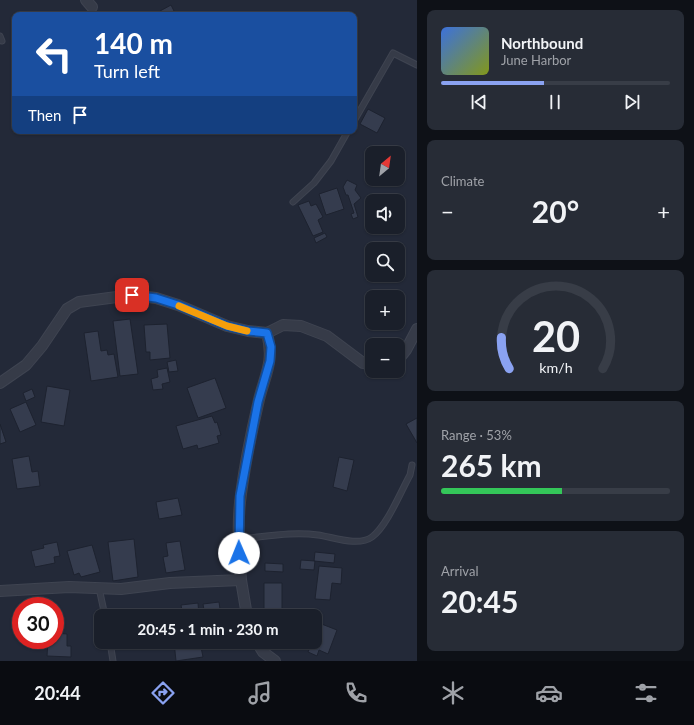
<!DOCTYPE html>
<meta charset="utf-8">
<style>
:root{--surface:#1a1f2a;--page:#272c36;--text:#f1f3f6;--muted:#9fa2a8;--line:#383d47;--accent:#8aa2f1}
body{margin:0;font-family:Lato,sans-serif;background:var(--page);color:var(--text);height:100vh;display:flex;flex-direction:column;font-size:15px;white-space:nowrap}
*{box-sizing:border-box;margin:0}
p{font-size:13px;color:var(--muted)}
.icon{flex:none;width:22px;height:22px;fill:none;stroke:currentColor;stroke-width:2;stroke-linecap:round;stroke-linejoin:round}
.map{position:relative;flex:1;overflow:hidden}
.side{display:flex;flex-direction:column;gap:10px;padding:10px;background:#0e1117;width:277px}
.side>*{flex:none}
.hud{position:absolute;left:12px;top:12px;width:345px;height:122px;border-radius:8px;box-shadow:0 1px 3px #0004,0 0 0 1px var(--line);background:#1a4fa0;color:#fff;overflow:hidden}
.needle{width:26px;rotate:29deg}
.controls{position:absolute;left:365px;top:146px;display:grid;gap:8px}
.controls a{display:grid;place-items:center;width:40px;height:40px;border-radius:8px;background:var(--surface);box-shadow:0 1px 3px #0004,0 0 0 1px var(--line);font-size:20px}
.speed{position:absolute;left:12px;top:597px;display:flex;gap:8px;font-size:20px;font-weight:700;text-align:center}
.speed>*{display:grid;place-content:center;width:52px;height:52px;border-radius:50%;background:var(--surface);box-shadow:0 1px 3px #0004,0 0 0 1px var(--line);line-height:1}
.speed .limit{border:6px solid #d22;background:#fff;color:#111}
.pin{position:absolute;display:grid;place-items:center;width:34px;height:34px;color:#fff;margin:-17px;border-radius:8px;box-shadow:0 2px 6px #0006}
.me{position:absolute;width:44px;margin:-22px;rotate:359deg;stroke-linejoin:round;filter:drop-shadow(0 0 3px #0008)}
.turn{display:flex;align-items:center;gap:14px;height:84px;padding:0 16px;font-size:18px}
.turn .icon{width:52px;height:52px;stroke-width:2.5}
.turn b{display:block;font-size:28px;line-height:34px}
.then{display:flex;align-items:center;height:38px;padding:0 16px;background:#0003;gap:8px;font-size:15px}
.big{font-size:30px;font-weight:700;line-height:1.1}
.side .card{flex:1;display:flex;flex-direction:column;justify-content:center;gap:6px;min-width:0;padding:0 14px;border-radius:8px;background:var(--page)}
.side .dial{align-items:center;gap:0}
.dial svg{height:104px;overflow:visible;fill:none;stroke:var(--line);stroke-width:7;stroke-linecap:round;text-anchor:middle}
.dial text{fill:var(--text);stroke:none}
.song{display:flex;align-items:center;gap:12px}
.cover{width:48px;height:48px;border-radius:6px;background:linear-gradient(135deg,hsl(220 70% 55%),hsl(70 70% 35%))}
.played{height:4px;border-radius:2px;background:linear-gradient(90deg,var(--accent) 45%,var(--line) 45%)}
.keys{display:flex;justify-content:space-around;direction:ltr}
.heat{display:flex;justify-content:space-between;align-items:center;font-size:22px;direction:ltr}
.charge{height:6px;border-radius:3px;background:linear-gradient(90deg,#34c759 53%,var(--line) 0)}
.trip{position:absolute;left:94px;top:609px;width:228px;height:40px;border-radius:8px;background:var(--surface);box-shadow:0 1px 3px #0004,0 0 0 1px var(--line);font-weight:700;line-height:40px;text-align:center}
.tab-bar{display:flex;height:64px;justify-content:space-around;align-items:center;background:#0a0c11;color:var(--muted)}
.tab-bar .icon{width:28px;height:28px}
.tab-bar .on{color:var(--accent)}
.tab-bar b{font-size:18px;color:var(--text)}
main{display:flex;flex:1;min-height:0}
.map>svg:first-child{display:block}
.building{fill:#353c4e;stroke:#1d222f}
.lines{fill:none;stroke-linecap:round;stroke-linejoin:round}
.lane-casing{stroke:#3f4451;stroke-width:7}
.street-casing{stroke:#3f4451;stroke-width:12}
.lane{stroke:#363b48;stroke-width:5}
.street{stroke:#363b48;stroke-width:10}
.route-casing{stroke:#114b97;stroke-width:10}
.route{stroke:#1a73e8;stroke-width:7}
.slow{stroke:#f59e0b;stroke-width:7}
</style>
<main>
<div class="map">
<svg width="417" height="661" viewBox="0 0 417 661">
<rect width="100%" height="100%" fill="#232938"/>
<path class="building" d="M171 5 176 15H162L160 11Z
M368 109 385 118 377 133 360 124Z
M347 180 357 185 355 190 361 198 354 204 358 217 353 219 351 214 354 213 348 195H346L343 187Z
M337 188 344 209 326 215 319 194Z
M309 201 311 206 316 204 323 217 318 220 323 232 313 236 298 205Z
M325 233 327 237 316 243 314 238Z
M130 319 138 374 120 376 113 321Z
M167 324 170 358 150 360V352H146L144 325Z
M98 331 101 351 107 350 108 355 114 354 118 377 91 381 84 333Z
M176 360 178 371 169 372 167 362Z
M167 368 170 382 162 384 163 389 153 390 151 379 158 377 157 370Z
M215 378 226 408 198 418 187 388Z
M47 386 70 390 64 426 41 422Z
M32 389 35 397 26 401 23 393Z
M26 402 36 425 20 432 10 409Z
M212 416 215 423 217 422 221 435 217 436 219 443 198 449 197 445 183 449 176 426Z
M417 418V443L406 424Z
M0 424 6 442 0 444Z
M29 456 32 472 38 471 40 486 17 489 12 459Z
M339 457 354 460 347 491 333 487Z
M178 498 182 515 159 519 156 502Z
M134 539 138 577 113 581 108 542Z
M180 541 185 570 166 573 163 557 168 556 166 543Z
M57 542 60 556 54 557 55 563 35 567 31 551 44 548 43 545Z
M92 545 100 572 81 577 79 573 74 575 67 551Z
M315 552 335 554 334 563 314 561Z
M301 560 315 561 314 570 300 569Z
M265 563 283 564V572L265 571Z
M319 566 342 568 341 584 332 583 330 600 315 599Z
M264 583H282V615L264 614Z
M219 602 221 616H205L203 604Z
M198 603 199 616H183L181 605Z
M319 623 337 630 328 654 319 650 317 656 308 652 312 642H315V634Z
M55 633 67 634V646H71V657L47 656 48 640H55Z
M174 642H200L203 657 176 661Z"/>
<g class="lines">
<g class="lane-casing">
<path id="lane" d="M0 36 2 41
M354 121 393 53 417 65
M293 202 314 183 331 161 348 131
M239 539C264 537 292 531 318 535 333 537 358 547 372 537 387 526 401 491 410 475L412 465
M99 588 105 616
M110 642 113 661"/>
</g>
<g class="street-casing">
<path id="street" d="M86 0 92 7
M398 360 406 350 417 329
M0 383 26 365 42 346 67 309 79 302 132 295 156 298 178 305 227 326 248 331 267 333 283 325 301 326 327 336 363 363 372 365
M241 580C239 552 237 522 241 494 245 464 251 434 258 404 264 375 275 364 267 333
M0 591 69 587 121 589 170 583 241 580 247 616
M257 642 263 652 275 661"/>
</g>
<use href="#lane" class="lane"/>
<use href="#street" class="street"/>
</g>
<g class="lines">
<g class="route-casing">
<path id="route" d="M132 295 156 298 178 305 227 326 248 331 267 333 271 347 270 361 258 402 240 496 239 553"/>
</g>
<use href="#route" class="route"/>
<path class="slow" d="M179 306 227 326 247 331"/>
</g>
</svg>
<div class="controls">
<a><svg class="needle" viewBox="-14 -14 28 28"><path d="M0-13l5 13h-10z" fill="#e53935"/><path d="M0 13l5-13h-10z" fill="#9fa2a8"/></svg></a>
<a><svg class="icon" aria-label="sound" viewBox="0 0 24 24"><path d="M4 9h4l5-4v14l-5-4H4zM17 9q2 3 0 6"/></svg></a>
<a><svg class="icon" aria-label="search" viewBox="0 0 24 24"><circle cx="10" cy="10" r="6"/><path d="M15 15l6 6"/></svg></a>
<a>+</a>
<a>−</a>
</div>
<div class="speed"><div class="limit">30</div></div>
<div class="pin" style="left:132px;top:295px;background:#d93025"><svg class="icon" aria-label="arrive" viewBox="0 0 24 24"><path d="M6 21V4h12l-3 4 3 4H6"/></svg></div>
<svg class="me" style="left:239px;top:553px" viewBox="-20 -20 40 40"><circle r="19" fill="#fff"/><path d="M0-13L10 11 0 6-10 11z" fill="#1a73e8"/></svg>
<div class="trip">20:45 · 1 min · 230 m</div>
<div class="hud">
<div class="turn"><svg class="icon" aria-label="left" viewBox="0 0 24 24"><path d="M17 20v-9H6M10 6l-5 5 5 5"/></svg><div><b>140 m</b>Turn left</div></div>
<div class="then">Then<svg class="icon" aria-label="arrive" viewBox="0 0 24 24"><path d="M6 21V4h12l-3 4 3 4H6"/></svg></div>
</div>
</div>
<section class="side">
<div class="card">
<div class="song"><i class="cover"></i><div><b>Northbound</b><p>June Harbor</p></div></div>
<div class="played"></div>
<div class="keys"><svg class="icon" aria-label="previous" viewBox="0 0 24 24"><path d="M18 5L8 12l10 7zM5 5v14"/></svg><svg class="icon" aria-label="pause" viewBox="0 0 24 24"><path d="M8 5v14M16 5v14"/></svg><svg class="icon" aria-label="next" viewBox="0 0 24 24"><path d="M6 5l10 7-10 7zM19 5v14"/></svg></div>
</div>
<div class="card"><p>Climate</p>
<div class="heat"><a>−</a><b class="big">20°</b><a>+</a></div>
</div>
<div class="card dial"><svg viewBox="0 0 100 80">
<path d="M14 69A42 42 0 1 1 86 69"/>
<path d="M14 69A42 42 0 0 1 8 45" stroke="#8aa2f1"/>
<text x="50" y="56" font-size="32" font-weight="700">20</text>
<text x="50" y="72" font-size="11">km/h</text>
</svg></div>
<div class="card"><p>Range · 53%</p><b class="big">265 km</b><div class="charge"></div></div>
<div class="card"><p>Arrival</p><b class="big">20:45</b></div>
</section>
</main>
<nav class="tab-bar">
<b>20:44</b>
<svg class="icon on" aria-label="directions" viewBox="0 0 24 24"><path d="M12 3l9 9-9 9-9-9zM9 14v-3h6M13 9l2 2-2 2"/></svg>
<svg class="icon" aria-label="music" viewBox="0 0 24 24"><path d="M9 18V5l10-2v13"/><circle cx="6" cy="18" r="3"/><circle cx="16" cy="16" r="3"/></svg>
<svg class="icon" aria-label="phone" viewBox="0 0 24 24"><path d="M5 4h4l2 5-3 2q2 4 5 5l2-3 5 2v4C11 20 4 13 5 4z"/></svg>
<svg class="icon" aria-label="climate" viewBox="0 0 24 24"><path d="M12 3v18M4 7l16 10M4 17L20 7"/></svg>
<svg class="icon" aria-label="car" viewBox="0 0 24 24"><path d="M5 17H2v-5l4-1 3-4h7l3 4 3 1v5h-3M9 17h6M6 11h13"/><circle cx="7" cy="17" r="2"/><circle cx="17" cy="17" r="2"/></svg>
<svg class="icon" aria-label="filters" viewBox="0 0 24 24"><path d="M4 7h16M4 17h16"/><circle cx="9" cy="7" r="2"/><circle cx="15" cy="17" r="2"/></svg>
</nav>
